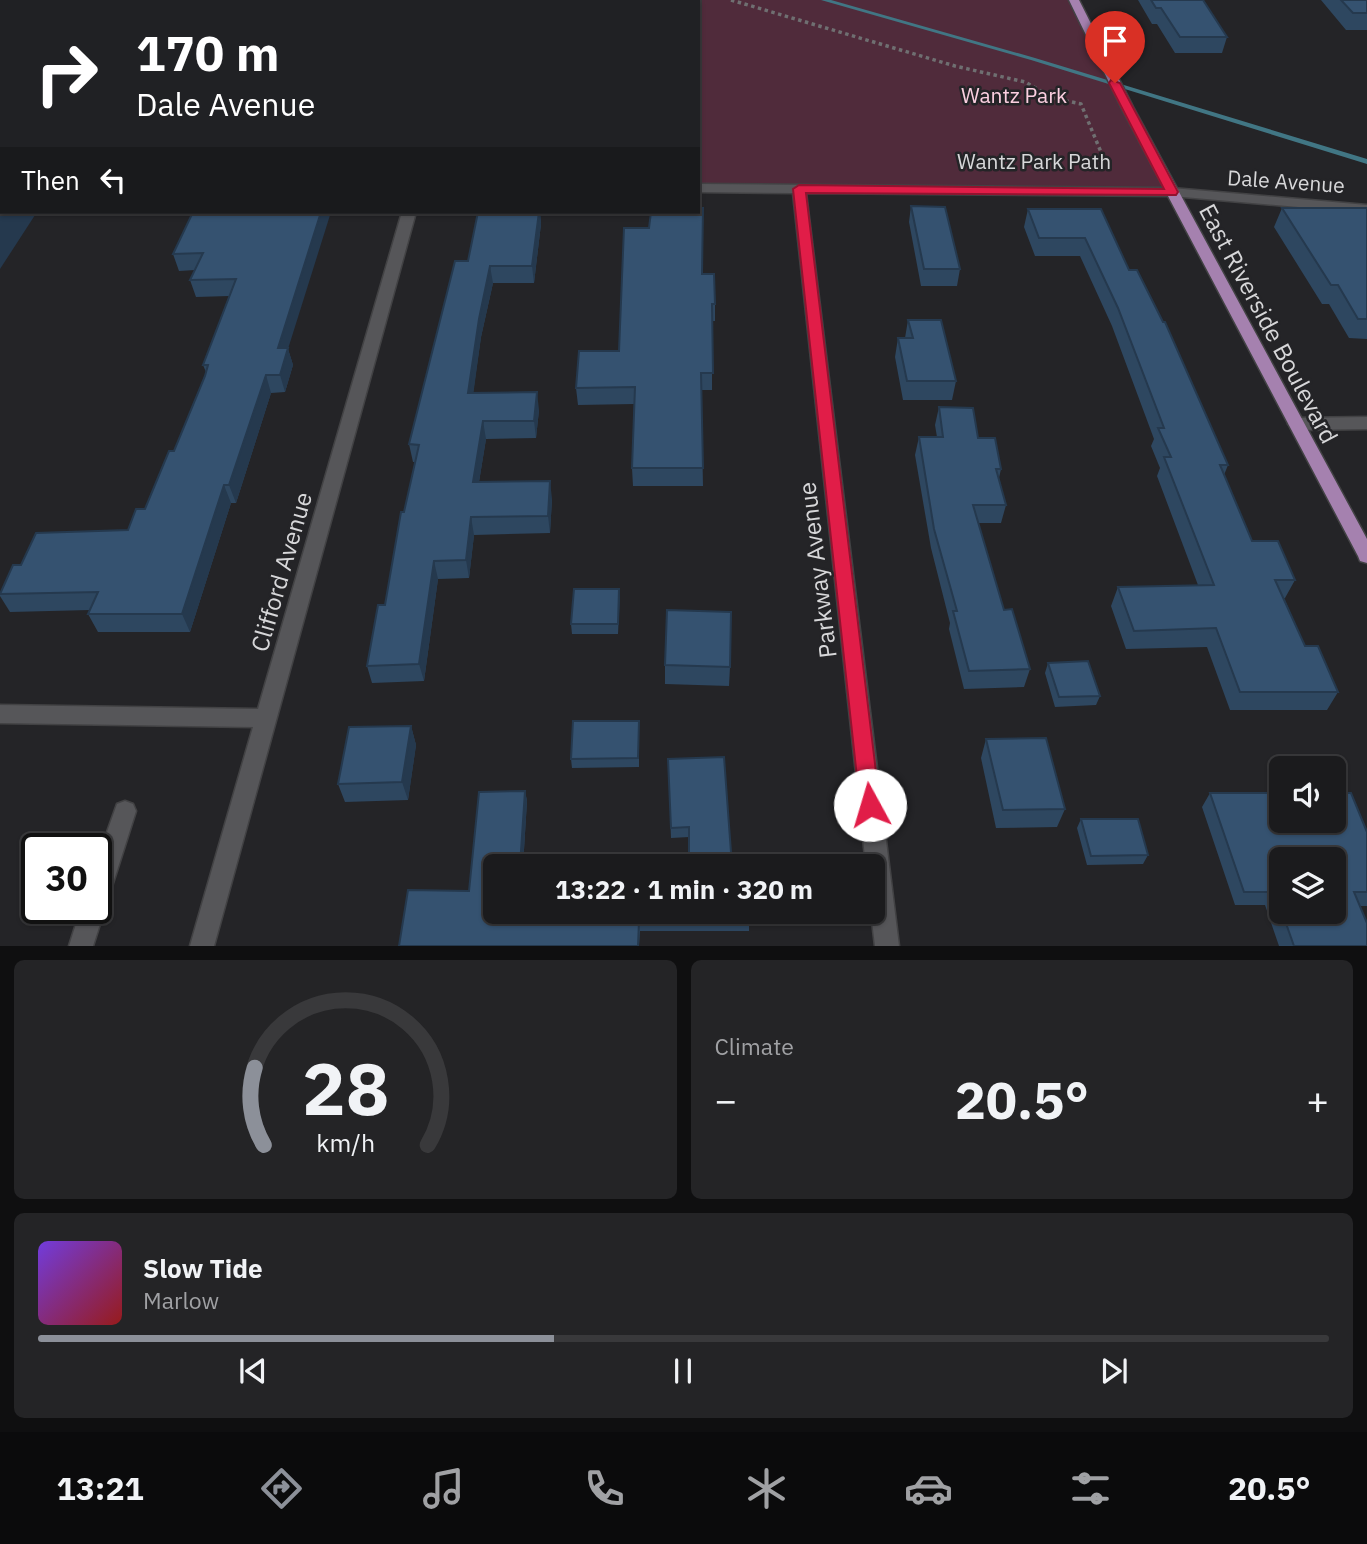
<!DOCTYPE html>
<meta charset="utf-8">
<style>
:root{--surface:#1b1b1d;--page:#242426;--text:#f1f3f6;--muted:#a0a1a4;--line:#39393b;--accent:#8c9099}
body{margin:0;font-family:"IBM Plex Sans",sans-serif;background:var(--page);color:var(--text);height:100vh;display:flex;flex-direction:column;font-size:26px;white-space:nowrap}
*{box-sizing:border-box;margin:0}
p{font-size:23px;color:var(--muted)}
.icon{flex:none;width:38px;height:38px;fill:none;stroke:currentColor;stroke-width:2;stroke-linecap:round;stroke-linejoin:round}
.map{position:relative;height:946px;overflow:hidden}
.sheet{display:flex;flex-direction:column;gap:14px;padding:14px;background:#0f0f10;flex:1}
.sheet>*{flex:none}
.hud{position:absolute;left:0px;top:0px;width:700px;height:214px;box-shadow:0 2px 5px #0004,0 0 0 2px var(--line);background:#202124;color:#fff;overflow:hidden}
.fabs{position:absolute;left:1269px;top:756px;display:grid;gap:14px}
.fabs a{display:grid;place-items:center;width:77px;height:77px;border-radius:10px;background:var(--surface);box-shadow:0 2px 5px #0004,0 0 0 2px var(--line);font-size:35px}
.speed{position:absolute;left:21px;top:833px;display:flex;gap:14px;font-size:35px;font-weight:700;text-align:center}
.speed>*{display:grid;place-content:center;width:91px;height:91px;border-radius:50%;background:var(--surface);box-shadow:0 2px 5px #0004,0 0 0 2px var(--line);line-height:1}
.speed .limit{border:4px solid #111;border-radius:10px;background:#fff;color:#111}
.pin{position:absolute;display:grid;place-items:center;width:60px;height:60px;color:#fff;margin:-72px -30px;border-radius:50% 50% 50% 0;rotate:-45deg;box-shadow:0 0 7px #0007}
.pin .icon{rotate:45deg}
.me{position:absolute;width:77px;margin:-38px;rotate:354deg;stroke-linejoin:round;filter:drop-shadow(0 0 5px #0008)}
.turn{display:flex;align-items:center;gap:24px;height:147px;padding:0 21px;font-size:32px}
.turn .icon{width:91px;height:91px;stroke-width:2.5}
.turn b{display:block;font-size:49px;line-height:60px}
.then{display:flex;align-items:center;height:66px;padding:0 21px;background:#0003;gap:14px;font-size:26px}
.big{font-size:52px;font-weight:800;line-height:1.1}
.sheet .widget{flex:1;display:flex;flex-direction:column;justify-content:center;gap:10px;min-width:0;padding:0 24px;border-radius:10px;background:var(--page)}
.sheet .dial{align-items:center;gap:0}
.dial svg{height:182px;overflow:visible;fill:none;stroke:var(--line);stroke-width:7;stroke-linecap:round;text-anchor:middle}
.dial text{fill:var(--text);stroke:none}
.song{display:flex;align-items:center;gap:21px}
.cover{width:84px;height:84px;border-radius:10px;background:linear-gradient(135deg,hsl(260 70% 55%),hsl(0 70% 35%))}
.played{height:7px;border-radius:4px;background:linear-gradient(90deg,var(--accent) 40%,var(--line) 40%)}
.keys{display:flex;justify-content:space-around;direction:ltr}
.heat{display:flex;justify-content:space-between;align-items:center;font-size:38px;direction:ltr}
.sheet .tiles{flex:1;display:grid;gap:14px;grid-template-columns:1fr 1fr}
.widget:last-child{grid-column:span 2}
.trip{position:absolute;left:483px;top:854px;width:402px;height:70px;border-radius:10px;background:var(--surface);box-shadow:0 2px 5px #0004,0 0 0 2px var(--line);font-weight:800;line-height:70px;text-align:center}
.tabs{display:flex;height:112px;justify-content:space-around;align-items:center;background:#0b0b0c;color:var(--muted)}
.tabs .icon{width:49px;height:49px}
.tabs .current{color:var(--accent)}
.tabs b{font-size:32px;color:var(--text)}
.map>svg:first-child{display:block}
.green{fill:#502b3b}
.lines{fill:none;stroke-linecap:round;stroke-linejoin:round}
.stream{fill:#417684;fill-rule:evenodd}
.minor-casing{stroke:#424244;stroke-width:3}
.major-casing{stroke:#424244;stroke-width:3}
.path{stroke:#6f6f71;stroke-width:3.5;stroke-dasharray:3.5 3.5;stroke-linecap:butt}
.minor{fill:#565659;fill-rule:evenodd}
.major{fill:#a581af;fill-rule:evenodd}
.wall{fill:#2e4760;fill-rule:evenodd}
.shaded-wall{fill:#25394e}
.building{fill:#355270;stroke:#25394e;stroke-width:2}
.route{fill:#e11d48;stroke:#92132f;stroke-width:2}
.labels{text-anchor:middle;stroke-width:5;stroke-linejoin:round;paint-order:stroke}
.far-park-label{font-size:21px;fill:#fbcfe0;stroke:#242427}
.far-street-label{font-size:21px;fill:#d7d7d9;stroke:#242427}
.street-label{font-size:24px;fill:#d7d7d9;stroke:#242427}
</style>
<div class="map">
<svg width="1367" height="946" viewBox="0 0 1367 946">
<rect width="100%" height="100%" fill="#242427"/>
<path class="green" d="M464 0H1074L1172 192 698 187V2Z"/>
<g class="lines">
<path class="stream" d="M821 0H831L1035 58 1367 159V164L1031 60Z"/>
<g class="minor-casing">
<path id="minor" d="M166 0H176L165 2Z
M459 0H469V2H459Z
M698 184 1172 188 1367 205V213L1172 196 806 193 899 946H875L871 912H873V866H866L793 193 698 192Z
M402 212H416L214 946H190L253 727 0 723V705L258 709Z
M1367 417V429L1296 430 1288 424 1296 418Z
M125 801 133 804 136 811 93 946H69L81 908H96V863L117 804Z"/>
</g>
<g class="major-casing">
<path id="major" d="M1069 0H1079L1133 107 1367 539V563L1360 561 1358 556 1121 107Z"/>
</g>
<path class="path" d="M731 0 955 66 1025 82 1053 98 1081 104 1108 169"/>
<use href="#minor" class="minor"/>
<use href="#major" class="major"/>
</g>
<path class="wall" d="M0 0H144L143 2H2V92H0Z
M261 0H345L339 2H267Z
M1138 0H1203L1227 37 1222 53H1175L1157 24H1152Z
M1321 0H1367V30H1346Z
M911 206 960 269 957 286H921L909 222Z
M1282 208H1367V339L1349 338 1329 304H1322L1274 227Z
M1028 209H1101L1129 270 1228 465 1224 475 1252 541 1295 580 1285 598H1284L1305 646 1338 692 1327 710H1230L1207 647 1126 649 1111 606 1118 587 1198 585 1157 476 1160 468 1151 446 1154 439 1112 326 1080 256H1035L1024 227Z
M193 212 288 349 293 365 285 392 271 393 236 503H231L190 632H98L88 614 90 610 10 612 0 596V593L21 565 128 530 145 509 174 451 206 372 203 365 229 296 196 297 190 280 195 270 179 271 173 254Z
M478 212H540L541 224 534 283H493L481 337 473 393 539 410 536 438 486 439 479 482 552 499 550 533 474 535 469 578 438 579 424 681 372 683 367 666 385 605 415 462H413L409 444 468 261Z
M649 228 702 274 715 304V321H712V390H701L703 486H633L632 468 634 404 578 405 576 388 619 351Z
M908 320 956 381 952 400H903L895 357 898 338H905Z
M939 407 978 438 1001 469 999 478 1006 505 1001 523H978L1004 610 1030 669 1024 687 964 689 949 629 950 623 931 548 915 455 919 437H937L935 425Z
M619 589 618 634H572L571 624Z
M1048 663 1100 696 1096 705 1055 707 1045 673Z
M665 665 730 667 729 686 665 684Z
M411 726 416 745 408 800 345 802 338 784Z
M639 730V767L572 768 571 759Z
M986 739 1065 809 1057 827 996 828 981 758Z
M724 757 689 837 671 838 668 759Z
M525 791 527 801 523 866H495V912H749V931H640L639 946H399L408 890 469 891 479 792Z
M1210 793 1367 832V906H1360L1367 946H1279L1265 905H1235L1202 807ZM1281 859 1334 912H1281Z
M1081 819 1148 855 1143 864 1087 865 1077 828Z"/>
<path class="shaded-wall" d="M113 0H144L143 2H111Z
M306 0H345L339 2H306Z
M2 209V212H37L0 269V211Z
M321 212H331L288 349 293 365 285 392 280 375 278 348Z
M539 212H540L541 224 534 283 532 266Z
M490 266 493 283 481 337 471 411 468 393 479 319Z
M266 375 271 393 236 503 229 485Z
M537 392 539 410 536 438 534 421Z
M483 421 486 439 476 500 473 482Z
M550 481 552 499 550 533 548 516Z
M224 485 231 503 190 632 182 614Z
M471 517 474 535 469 578 466 560Z
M434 561 438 579 424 681 419 664Z
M619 589 620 599 618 634V624Z
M411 726 416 745 408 800 402 782Z
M525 791 527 801 523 866H520Z"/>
<path class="building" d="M0 0H113L111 2H2V19H0Z
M1151 0H1203L1227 37H1180L1161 8H1156Z
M1341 0H1367V13H1353Z
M2 31V60H0V33Z
M0 128H2V209L0 211Z
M911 206 945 207 960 269H924Z
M698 208H703L702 274H714L715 304H712L713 373H701L703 468H632L635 387 576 388 579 351H619L624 228H649L651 212H698Z
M1282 208H1367V319H1358L1338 285H1331Z
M1028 209H1101L1129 270H1137L1163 322H1165L1228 465H1220L1252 541H1278L1295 580H1275L1305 646H1318L1338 692H1240L1216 628 1134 631 1118 587 1214 585 1164 457H1171L1158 428H1164L1118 308 1085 238H1039Z
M193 212H321L278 348H288L280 375H266L229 485H224L182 614H88L98 592 0 594 13 565H21L36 533 128 530 136 509H145L169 451H174L205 376 208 365H203L236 279 190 280 203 253 173 254Z
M478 212H539L532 266H490L479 319 468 393 537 392 534 421H483L473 482 550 481 548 516 471 517 466 560 434 561 419 664 367 666 378 605H385L401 512H404L419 445 409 444 455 261H468Z
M908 320H941L956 381H907L898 338H913Z
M939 407 973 408 978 438H995L1001 469H996L1006 505H973L1004 610 1012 609 1030 669 969 671 953 611H957L934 529 919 437H943Z
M574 589H619L618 624H571Z
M667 610 731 612 730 667 665 665Z
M1088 661 1100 696 1059 697 1048 663Z
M573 721H639L638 758 571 759Z
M411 726 402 782 338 784 349 727Z
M1046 738 1065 809 1003 810 986 739Z
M724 757 732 866H747H689V827L671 828 668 759Z
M525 791 520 866H495V912H749V921H639L638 946H399L408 890 469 891 479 792Z
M1210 793H1281V821H1334V793H1351L1367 832V892H1354L1367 923V946H1294L1282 912H1334V859H1281V908L1275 892H1244Z
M1081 819H1138L1148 855 1091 856Z"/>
<path class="route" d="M1111 80 1120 83 1178 192 1176 195 806 193 880 805 877 812 870 814 863 812 860 805 793 189 799 185 1164 189 1109 83Z"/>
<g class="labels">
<g class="far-park-label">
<text x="1014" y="103">Wantz Park</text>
</g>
<g class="far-street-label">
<text x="1034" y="169">Wantz Park Path</text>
<text transform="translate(1286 182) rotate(4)" y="7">Dale Avenue</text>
</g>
<g class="street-label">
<text transform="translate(1268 324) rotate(62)" y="8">East Riverside Boulevard</text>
<text transform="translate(818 570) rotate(-97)" y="8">Parkway Avenue</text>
<text transform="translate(282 572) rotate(-74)" y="8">Clifford Avenue</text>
</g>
</g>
</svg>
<div class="fabs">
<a><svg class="icon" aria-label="sound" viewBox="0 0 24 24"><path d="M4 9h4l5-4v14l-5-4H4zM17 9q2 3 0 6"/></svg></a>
<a><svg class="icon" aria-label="layers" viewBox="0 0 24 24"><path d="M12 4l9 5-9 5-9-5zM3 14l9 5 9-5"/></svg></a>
</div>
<div class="speed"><div class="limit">30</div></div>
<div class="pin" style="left:1115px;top:83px;background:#d93025"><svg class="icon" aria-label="arrive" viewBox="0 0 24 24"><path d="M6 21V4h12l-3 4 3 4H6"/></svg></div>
<svg class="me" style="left:870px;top:805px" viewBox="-20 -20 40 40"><circle r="19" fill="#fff"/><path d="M0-13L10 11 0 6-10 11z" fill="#e11d48"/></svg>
<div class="trip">13:22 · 1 min · 320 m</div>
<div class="hud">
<div class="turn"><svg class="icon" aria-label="right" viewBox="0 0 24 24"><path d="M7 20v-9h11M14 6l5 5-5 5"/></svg><div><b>170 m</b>Dale Avenue</div></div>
<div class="then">Then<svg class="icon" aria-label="left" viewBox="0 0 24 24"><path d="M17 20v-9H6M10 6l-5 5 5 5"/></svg></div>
</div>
</div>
<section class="sheet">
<div class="tiles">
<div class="widget dial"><svg viewBox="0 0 100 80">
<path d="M14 69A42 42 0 1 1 86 69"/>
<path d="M14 69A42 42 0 0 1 10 35" stroke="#8c9099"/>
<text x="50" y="56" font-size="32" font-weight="700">28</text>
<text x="50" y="72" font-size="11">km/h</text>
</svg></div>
<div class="widget"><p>Climate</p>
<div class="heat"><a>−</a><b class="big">20.5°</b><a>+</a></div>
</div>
<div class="widget">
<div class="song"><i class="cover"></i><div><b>Slow Tide</b><p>Marlow</p></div></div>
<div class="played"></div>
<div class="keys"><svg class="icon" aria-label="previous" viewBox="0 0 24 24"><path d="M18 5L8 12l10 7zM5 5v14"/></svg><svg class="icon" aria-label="pause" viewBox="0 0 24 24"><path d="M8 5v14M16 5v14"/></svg><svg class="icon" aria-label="next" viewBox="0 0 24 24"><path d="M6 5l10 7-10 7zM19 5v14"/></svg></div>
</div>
</div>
</section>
<nav class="tabs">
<b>13:21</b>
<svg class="icon current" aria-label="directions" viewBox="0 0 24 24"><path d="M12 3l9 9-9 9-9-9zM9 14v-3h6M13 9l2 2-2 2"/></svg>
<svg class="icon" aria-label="music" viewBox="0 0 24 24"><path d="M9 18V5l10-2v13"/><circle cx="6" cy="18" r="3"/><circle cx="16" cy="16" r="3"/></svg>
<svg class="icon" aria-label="phone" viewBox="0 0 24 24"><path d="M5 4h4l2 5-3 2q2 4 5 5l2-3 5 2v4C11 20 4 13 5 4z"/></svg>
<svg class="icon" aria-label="climate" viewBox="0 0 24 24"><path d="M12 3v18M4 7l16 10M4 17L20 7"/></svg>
<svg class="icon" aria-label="car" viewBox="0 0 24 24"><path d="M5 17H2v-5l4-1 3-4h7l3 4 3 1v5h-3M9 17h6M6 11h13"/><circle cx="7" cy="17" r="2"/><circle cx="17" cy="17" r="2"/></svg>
<svg class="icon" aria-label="filters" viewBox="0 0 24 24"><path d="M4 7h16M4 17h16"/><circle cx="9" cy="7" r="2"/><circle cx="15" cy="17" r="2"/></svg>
<b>20.5°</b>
</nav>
